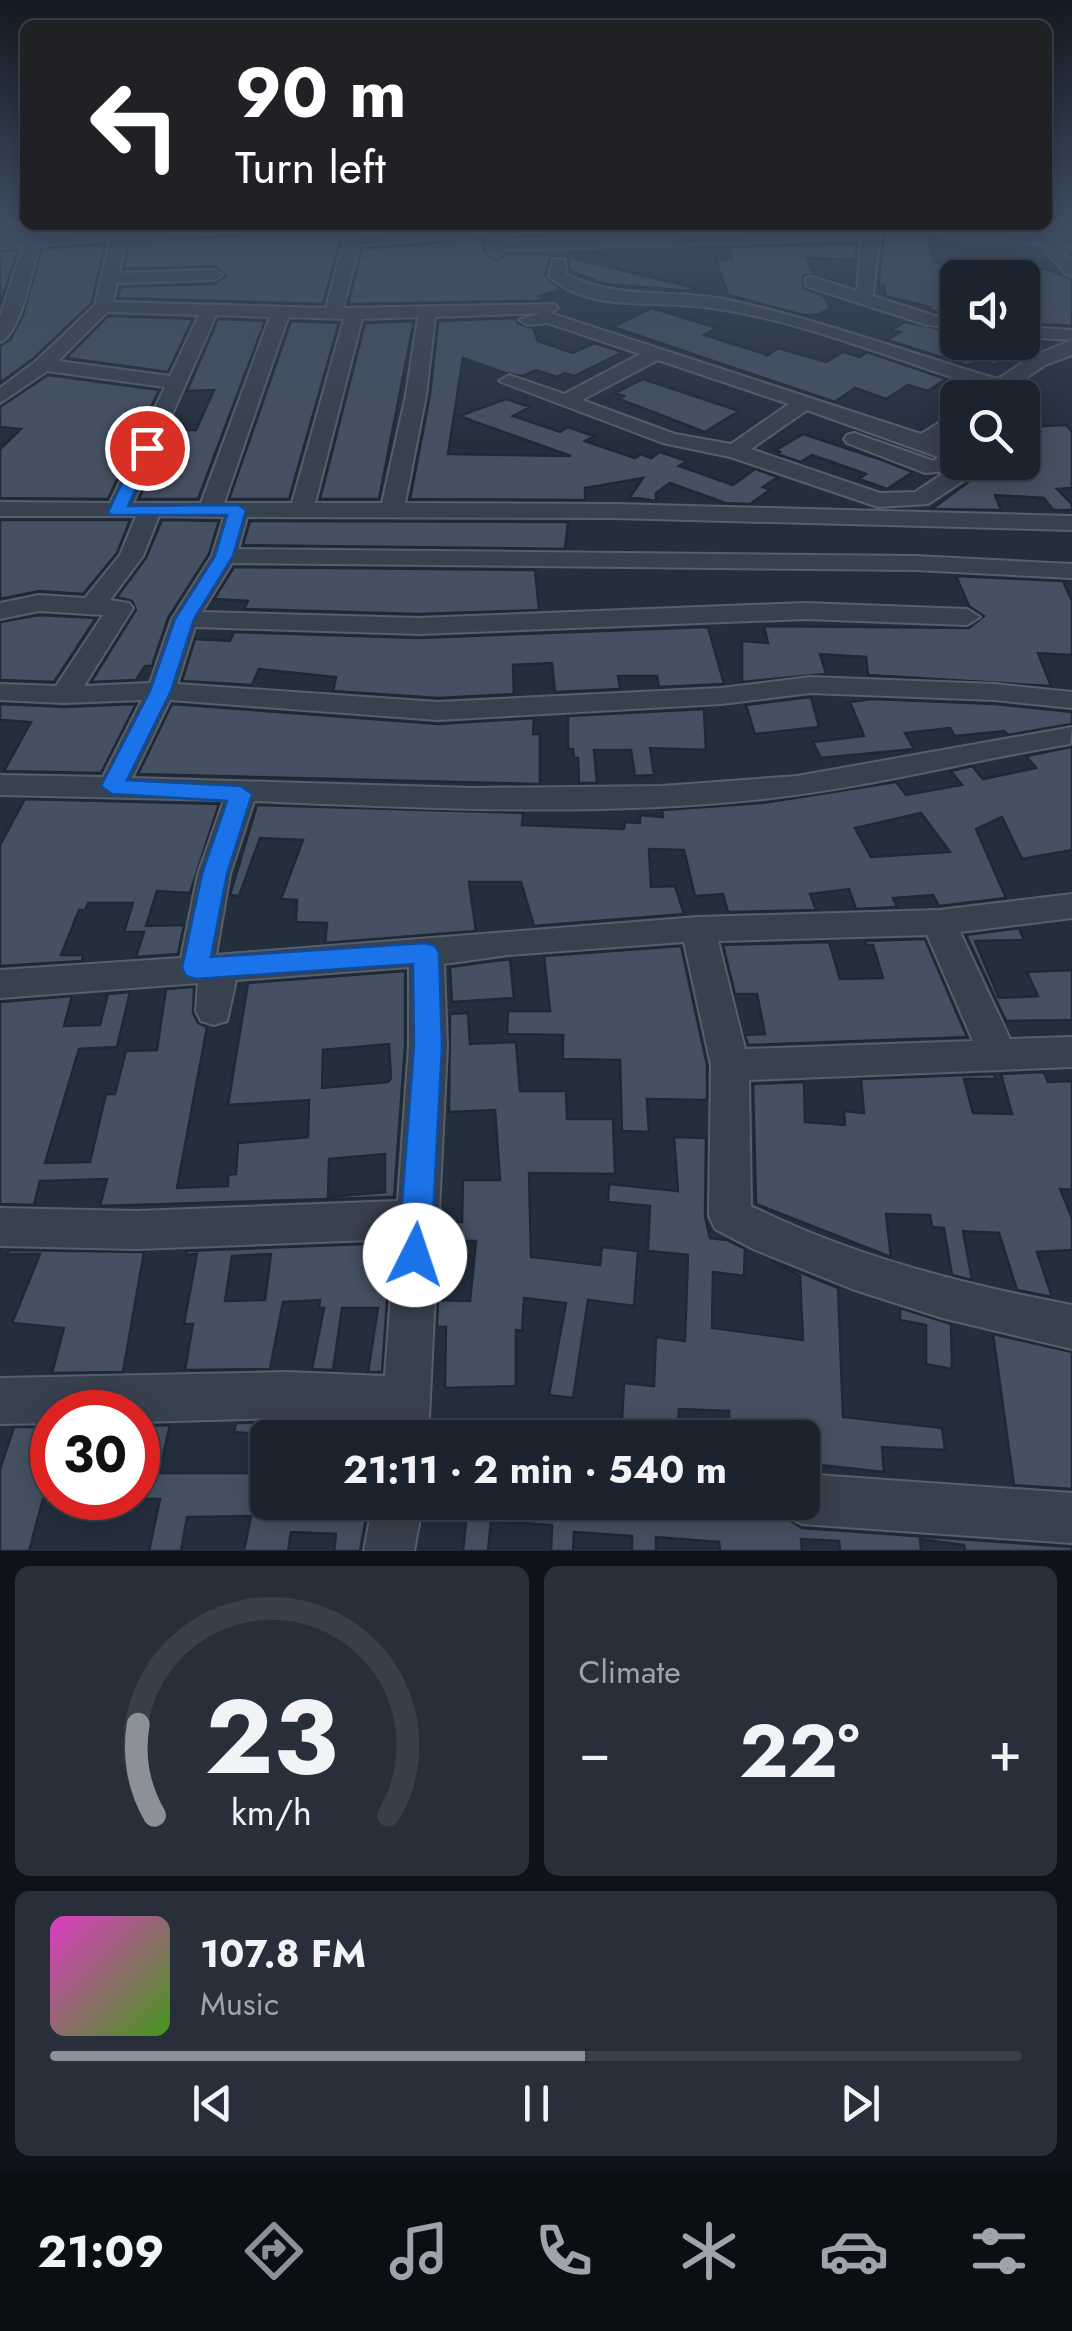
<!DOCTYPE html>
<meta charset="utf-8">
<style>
:root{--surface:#1b232e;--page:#282f3a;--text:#f1f3f6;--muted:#a0a4aa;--line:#39404a;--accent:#8c9099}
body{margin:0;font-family:Jost,sans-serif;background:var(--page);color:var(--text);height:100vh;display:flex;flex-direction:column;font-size:38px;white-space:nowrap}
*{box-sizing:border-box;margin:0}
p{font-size:32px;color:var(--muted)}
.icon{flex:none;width:55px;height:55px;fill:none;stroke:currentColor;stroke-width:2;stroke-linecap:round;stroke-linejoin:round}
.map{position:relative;height:1551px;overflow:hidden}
.panel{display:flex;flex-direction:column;gap:15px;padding:15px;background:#0f1319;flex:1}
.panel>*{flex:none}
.hud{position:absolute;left:20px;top:20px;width:1032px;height:210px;border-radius:15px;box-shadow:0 5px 25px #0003,0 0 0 2px var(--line);background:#202124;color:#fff;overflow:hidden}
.buttons{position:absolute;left:940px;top:260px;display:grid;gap:20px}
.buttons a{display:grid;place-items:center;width:100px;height:100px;border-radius:15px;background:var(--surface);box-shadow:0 5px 25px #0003,0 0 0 2px var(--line);font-size:50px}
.speed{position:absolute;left:30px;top:1390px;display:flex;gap:20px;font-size:50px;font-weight:700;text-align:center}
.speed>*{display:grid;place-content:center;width:130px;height:130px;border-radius:50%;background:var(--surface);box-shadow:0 5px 25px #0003,0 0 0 2px var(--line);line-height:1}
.speed .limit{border:15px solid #d22;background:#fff;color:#111}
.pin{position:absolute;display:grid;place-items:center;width:85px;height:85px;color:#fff;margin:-42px;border:5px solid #fff;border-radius:50%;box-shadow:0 2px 10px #0007}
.me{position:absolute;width:110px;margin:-55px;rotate:4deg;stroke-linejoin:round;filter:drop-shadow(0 0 8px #0008)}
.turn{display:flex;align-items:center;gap:35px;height:210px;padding:0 50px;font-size:45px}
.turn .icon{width:130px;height:130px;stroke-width:2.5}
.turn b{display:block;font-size:70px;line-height:85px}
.big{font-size:75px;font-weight:700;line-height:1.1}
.panel .card{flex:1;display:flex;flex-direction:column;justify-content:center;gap:15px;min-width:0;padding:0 35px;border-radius:15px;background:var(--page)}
.panel .dial{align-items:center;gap:0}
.dial svg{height:260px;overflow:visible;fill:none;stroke:var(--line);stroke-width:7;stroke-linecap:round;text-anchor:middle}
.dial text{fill:var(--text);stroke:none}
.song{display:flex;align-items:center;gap:30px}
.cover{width:120px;height:120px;border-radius:15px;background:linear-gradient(135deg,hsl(310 70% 55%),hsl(100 70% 35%))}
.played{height:10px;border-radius:5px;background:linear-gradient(90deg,var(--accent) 55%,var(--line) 55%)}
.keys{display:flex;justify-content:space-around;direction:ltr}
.heat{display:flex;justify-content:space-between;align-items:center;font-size:55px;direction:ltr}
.panel .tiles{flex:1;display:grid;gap:15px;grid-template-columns:1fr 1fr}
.card:last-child{grid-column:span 2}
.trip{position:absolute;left:250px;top:1420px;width:570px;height:100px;border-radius:15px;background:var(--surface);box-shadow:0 5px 25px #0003,0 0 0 2px var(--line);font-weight:700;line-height:100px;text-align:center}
.dock{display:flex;height:160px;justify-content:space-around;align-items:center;background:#0b0e12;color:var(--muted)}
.dock .icon{width:70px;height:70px}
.dock .current{color:var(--accent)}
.dock b{font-size:45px;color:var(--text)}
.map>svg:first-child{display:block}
.green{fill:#263c3f}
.building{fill:#455162;stroke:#1f2835;stroke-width:2.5;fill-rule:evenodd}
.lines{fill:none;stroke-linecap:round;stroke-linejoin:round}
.minor-casing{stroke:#565f6c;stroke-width:4}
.minor{fill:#38414e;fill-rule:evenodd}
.route{fill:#1a73e8;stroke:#114b97;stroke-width:2.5}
</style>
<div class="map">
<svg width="1072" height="1551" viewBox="0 0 1072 1551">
<rect width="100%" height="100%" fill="#242f3e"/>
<path class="green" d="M1018 242 1040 243 1049 257 934 258 933 247Z"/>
<path class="building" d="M307 225H336L340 240 323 304 118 298 120 287 214 284 226 276 214 266 124 269 129 243 259 234 270 227Z
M502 225H562L566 235 507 237Z
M884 232 926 235 935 263 958 264V314L936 312 926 309 930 307 885 296 884 285 878 288Z
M484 239 485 252 497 261 506 254 562 255 551 256 545 275 562 290 539 296 544 299 537 301 348 304 362 249Z
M857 243 856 260 806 258 814 274 803 276V288L824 296 830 308 817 315H803L728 295 716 260H732L729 247Z
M105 244 92 303 34 358 0 383V346L11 339 23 315 42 249Z
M18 250 0 305V252Z
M568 257 674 283 695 288 689 291 605 284 570 271Z
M1022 268 1047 269 1072 279V326L1022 323Z
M652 308 717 328 704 335 768 355 778 348 826 362 843 352 860 357 867 352 946 379 928 391 908 385 886 399 855 388 835 402 613 327Z
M108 316 193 319 168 372 66 358Z
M516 318 517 323 533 328 538 341 573 353 594 343 623 352 574 376 565 373 557 377 536 370 523 376 505 373 463 358 448 454 571 456 459 416 506 399 530 407 513 416 560 432 568 427 594 436 585 441 635 458 641 454 651 458 660 452 687 461 679 466 733 485 755 469 778 477 763 487 770 490 750 504 725 503 670 483 656 493V501L630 497 643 478 585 488V500L410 499 430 395 438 321Z
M218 319 265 321 198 499H139L169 430H196L214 390 187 391Z
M291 321 339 323 289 499H229Z
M414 321 379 499H320L365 323Z
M905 322 958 332V342H981L1014 352 995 365 984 362 966 365 887 340 900 332 891 330Z
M48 375 159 390 108 499 0 498V449L21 429 0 427V407Z
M643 379 739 411 705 432 619 399 624 396 615 393Z
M1066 425 1072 432V488L1057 489 1072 504V510H1053L1044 498 995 495 1001 510 932 509 968 482 982 462H1022V427Z
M803 434 882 460 913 472 887 489 859 479 866 474 812 455 801 462 777 454 780 452 776 450Z
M0 520H130L117 553 83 594 39 591 0 599Z
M162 520 219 521 209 554 168 618 152 666H145L136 680 91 682 136 610 132 601 117 597 146 558Z
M250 521 568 522 565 549 243 545Z
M234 567 535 570 539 610 419 614 244 609 248 601 214 599Z
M956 576 1063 581 1072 601V655L1038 653 1051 686 868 675 866 657 820 654 826 674 742 682V641L768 643 764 626 969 628 984 616 969 606Z
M39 615 96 618 54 682 0 680V622Z
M708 627 724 684 659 687 657 676H618L620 689 555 692 552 663 513 665 514 694 438 698 333 691 336 677 259 669 252 685 182 681 195 639 230 641 234 632 419 638Z
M811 697 819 727 755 734 746 705Z
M872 699 995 704 1072 712V724L1008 735 1004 731 955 736 950 728 905 733 914 749 821 758 813 742 864 736 850 702Z
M0 704 64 707 136 704 101 773 4 771 31 722 0 720Z
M172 704 438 724 534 718 533 734H540V784L138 774Z
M704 709 706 750 650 748 654 775 635 776 631 750H594L597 783H579L578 758H574L573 749H568V716Z
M1072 747V850L1022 859 1002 817 976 829 1006 898 939 906 933 895 893 898 897 907 856 909 849 889 810 894 816 910 728 912 723 894 695 896 684 850 649 849 651 887 675 886 684 914 534 926 521 882H469L476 931 325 943 327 923 296 922 297 900 281 899 303 840 260 838 239 896 230 895 257 805 523 813 522 825 624 829 625 822 640 823V815L663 817 662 810 763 803 896 782 906 795 962 785 951 771 972 766 983 779 1036 768 1026 756ZM921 813 950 852 871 857 855 828Z
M25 799 219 804 190 893 157 891 146 926 184 925 178 954 136 957 144 932H124L133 903H88L85 910H79L61 955H83L82 961 0 966V845Z
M1019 928 1024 940 975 941 999 998 1038 996 1027 972 1072 970V1020L1006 1021 966 935Z
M925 939 967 1037 748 1045 745 1035 765 1034 757 994H735L723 945 829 942 840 979 883 978 873 945H866L865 941Z
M681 946 707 1065V1100L647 1099 649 1132 622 1131 620 1060 563 1059V1035L507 1034 508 1011H550L544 956Z
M510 959 514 998 452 1002 450 967Z
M405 971V1046L394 1197 100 1206 107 1179 40 1181 34 1205 0 1204V1002L72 996 64 1026 100 1025 108 994 130 992 117 1047 79 1049 45 1163 90 1162 106 1094H115L126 1051 157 1050 166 989 194 987 193 1013 198 1023 207 1027 177 1188 228 1186V1175L236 1174 238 1143 308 1137 309 1100 228 1105 248 983ZM389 1044 391 1078 388 1082 322 1088 323 1050ZM385 1154V1192L328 1197 329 1159Z
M468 1013 470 1044 516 1042 520 1091H566L567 1119H613L615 1174 529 1173 531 1257 600 1265 602 1247 638 1251 634 1306 588 1300 573 1398 549 1395 566 1303 524 1298 522 1331 516 1330V1386L445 1388 446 1327H437L438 1300 470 1301 476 1241H441L442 1222H462L463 1180H500L495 1110 449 1112 450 1014Z
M1044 1072 1048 1082 1072 1081V1190L1060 1189 1072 1218V1250L1037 1252 1052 1297 1017 1290 999 1233 963 1231 972 1280 952 1275 944 1228 932 1227 930 1215 886 1214 891 1257 756 1204 753 1084 804 1082 805 1122 845 1125 844 1111 864 1113 861 1079 994 1074 996 1079H964L973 1113 1012 1114 1001 1074Z
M674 1137 706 1138 705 1216 710 1238 727 1240 745 1249 744 1276 713 1272 712 1328 803 1340 800 1276 772 1261 838 1288 843 1417 942 1428 945 1450 882 1447 884 1472 802 1463V1438H729V1411L679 1409 678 1427 645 1423V1438H621L624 1383 654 1386 656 1337 685 1341 688 1255 648 1251 650 1206 608 1202 609 1184 678 1191Z
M391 1243 382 1372H368L378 1308H342L333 1370 312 1369 324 1308H319L320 1300 283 1302 270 1369 185 1370 193 1324H184L197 1254 186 1255V1251ZM271 1254 265 1300 225 1301 232 1256Z
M9 1250 144 1252 123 1372 52 1373 64 1328 12 1323 40 1254H8Z
M900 1308 951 1324 952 1369 926 1364V1325L900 1320Z
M993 1334 1072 1352V1489L1014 1485Z
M286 1422 377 1426 376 1438H351L353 1428 303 1425 300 1438 234 1432 236 1423Z
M170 1425 159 1473H268V1502H369L360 1551H334L336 1534 291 1532 288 1551H244L251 1516 187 1517 181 1551H149L160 1499H138V1426Z
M14 1427H52V1499H43L29 1551H0V1469Z
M468 1502H516V1506L535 1507 536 1502H575L574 1508 672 1514V1507L780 1514 802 1528 1072 1547V1551H965L964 1545 920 1539 921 1551H840L839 1541 801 1539 802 1551H720L719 1542 656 1537V1551H632V1536L574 1532 573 1551H551L552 1525 491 1521 488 1551H463Z"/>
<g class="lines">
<g class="minor-casing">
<path id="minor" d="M193 225H267L259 230 126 239 119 273 214 270 222 275 214 280 117 283 113 302 326 308 344 240 339 225H355L358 235 495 225 503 230 504 241 867 229 865 225H881L873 296 935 316 958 318V328L927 325 806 286V278L812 277 857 291 861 239 505 250 497 257 489 252 488 235 359 245 343 308 555 304 558 308 550 313 921 434 958 411V427L939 441 958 449V462H966L969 467 966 479 928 504 878 507 730 457 663 443 499 381 509 375 564 394 640 354 548 323 528 325 519 320 541 313 435 317 426 395 405 503 615 504 1072 516V530L615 518 247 517 238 549 916 556 1072 564V578L916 570 232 563 202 612 419 618 805 603 967 609 980 617 967 625 805 619 419 634 195 627 177 684 438 702 721 688 810 677 995 684 1072 692V708L995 700 810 693 721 704 438 720 170 700 132 778 473 788 662 786 797 776 1072 727 1070 744C967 761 867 788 763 799 595 817 423 808 254 801L230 874 216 955 698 917 939 910 1072 894V918L960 932 1010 1039 1072 1037V1067L749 1080 751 1206C852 1256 961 1284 1072 1305V1349L942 1318 852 1289 753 1249 715 1229 709 1216 711 1065 684 942 508 955 444 964 447 1046 428 1438H380L381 1422 286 1418 138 1422V1412H52V1423L0 1424V1378L286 1372 385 1376 395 1239 137 1249 0 1246V1208L137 1211 398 1201 409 1046V967L236 980 227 1021 214 1025 201 1021 196 1011 198 983 0 998V970L181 958 198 874 224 800 0 795V775L103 777 142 700 64 703 0 700V684L56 686 103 615 39 611 0 619V603L39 595 85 598 120 555 136 516H0V502L110 503 165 387 47 371 0 403V388L36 361 95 305 110 240 39 245C33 268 21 334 0 342V317L23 246 0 248V238ZM107 312 199 315 170 376 58 361ZM216 315 270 317 201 503H133ZM288 317 344 319 292 503H224ZM418 317 406 395 382 503H315L362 319ZM658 360 789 404 731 444 675 434 582 400ZM807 410 938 457 934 461 854 433 847 435 844 439 847 443 925 473 947 471 915 492 880 493 751 449ZM159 516 224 517 212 556 172 619 150 683 84 686 133 608 129 603 110 600 143 556ZM927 935 973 1041 745 1049 718 941Z
M904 225 1031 235 1038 228 1049 236 1072 237V247L1058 246 1072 261V276L1066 274 1040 244 957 239Z
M553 259H565L566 274C615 300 670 289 724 299 817 319 907 352 998 379L1031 357 1072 340V355L1045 365 997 398H975L985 388C894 360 800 319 704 307 656 300 588 313 549 276Z
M1022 327 1072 330V340L1022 337Z
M802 1474 1072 1493V1543L802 1524 785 1516 779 1502H802Z
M373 1502H423L414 1551H364Z"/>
</g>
<use href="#minor" class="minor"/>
</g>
<linearGradient id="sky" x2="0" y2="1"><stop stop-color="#141a22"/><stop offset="0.51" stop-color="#3f4d63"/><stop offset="1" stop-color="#3f4d63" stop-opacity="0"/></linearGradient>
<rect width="1072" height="440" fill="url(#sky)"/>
<path class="route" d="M147 443 155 448 128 506 238 505 246 510 233 556 194 619 171 691 127 780 241 786 252 794 227 874 211 957 426 943 435 946 439 953 442 1046 431 1255 426 1266 415 1270 403 1266 398 1255 414 1046 413 964 196 979 186 976 182 968 202 874 227 801 112 794 101 786 150 691 175 619 215 556 227 515H111L108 512 139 448Z"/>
</svg>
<div class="buttons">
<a><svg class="icon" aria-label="sound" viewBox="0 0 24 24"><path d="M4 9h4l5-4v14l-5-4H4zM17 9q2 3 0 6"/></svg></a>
<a><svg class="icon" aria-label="search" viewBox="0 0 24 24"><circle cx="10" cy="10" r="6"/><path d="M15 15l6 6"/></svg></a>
</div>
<div class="speed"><div class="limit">30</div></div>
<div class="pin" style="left:147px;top:448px;background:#d93025"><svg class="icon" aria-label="arrive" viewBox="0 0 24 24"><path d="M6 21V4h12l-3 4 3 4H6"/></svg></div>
<svg class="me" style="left:415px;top:1255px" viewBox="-20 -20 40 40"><circle r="19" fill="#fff"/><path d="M0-13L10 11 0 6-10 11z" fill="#1a73e8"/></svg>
<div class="trip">21:11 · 2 min · 540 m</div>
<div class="hud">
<div class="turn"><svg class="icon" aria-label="left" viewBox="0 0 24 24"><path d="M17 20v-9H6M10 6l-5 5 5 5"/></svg><div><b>90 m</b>Turn left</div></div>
</div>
</div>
<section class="panel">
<div class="tiles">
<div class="card dial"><svg viewBox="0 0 100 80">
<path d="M14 69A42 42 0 1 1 86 69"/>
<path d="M14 69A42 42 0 0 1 9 41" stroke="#8c9099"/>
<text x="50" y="56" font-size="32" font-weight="700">23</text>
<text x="50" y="72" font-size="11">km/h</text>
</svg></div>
<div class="card"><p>Climate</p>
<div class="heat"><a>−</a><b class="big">22°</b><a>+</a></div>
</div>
<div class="card">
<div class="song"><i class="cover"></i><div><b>107.8 FM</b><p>Music</p></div></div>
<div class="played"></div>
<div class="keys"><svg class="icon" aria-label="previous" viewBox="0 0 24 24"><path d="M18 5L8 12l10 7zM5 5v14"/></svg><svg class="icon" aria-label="pause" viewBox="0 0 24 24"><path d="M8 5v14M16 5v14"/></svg><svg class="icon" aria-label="next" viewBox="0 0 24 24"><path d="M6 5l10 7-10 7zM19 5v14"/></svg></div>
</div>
</div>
</section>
<nav class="dock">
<b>21:09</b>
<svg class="icon current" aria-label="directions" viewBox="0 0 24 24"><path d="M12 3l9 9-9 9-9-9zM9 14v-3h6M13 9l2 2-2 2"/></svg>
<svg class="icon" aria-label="music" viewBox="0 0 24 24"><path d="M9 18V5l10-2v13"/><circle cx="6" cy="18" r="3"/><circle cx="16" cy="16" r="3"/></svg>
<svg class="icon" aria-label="phone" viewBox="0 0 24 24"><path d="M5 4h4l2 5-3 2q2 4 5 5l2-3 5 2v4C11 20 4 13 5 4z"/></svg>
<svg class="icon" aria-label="climate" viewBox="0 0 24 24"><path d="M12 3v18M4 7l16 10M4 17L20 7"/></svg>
<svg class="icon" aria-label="car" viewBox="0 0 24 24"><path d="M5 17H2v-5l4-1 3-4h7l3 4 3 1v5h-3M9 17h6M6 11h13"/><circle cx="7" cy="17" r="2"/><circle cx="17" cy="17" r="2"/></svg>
<svg class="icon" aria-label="filters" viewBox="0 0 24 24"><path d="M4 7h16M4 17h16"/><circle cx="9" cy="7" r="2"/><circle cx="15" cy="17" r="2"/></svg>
</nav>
